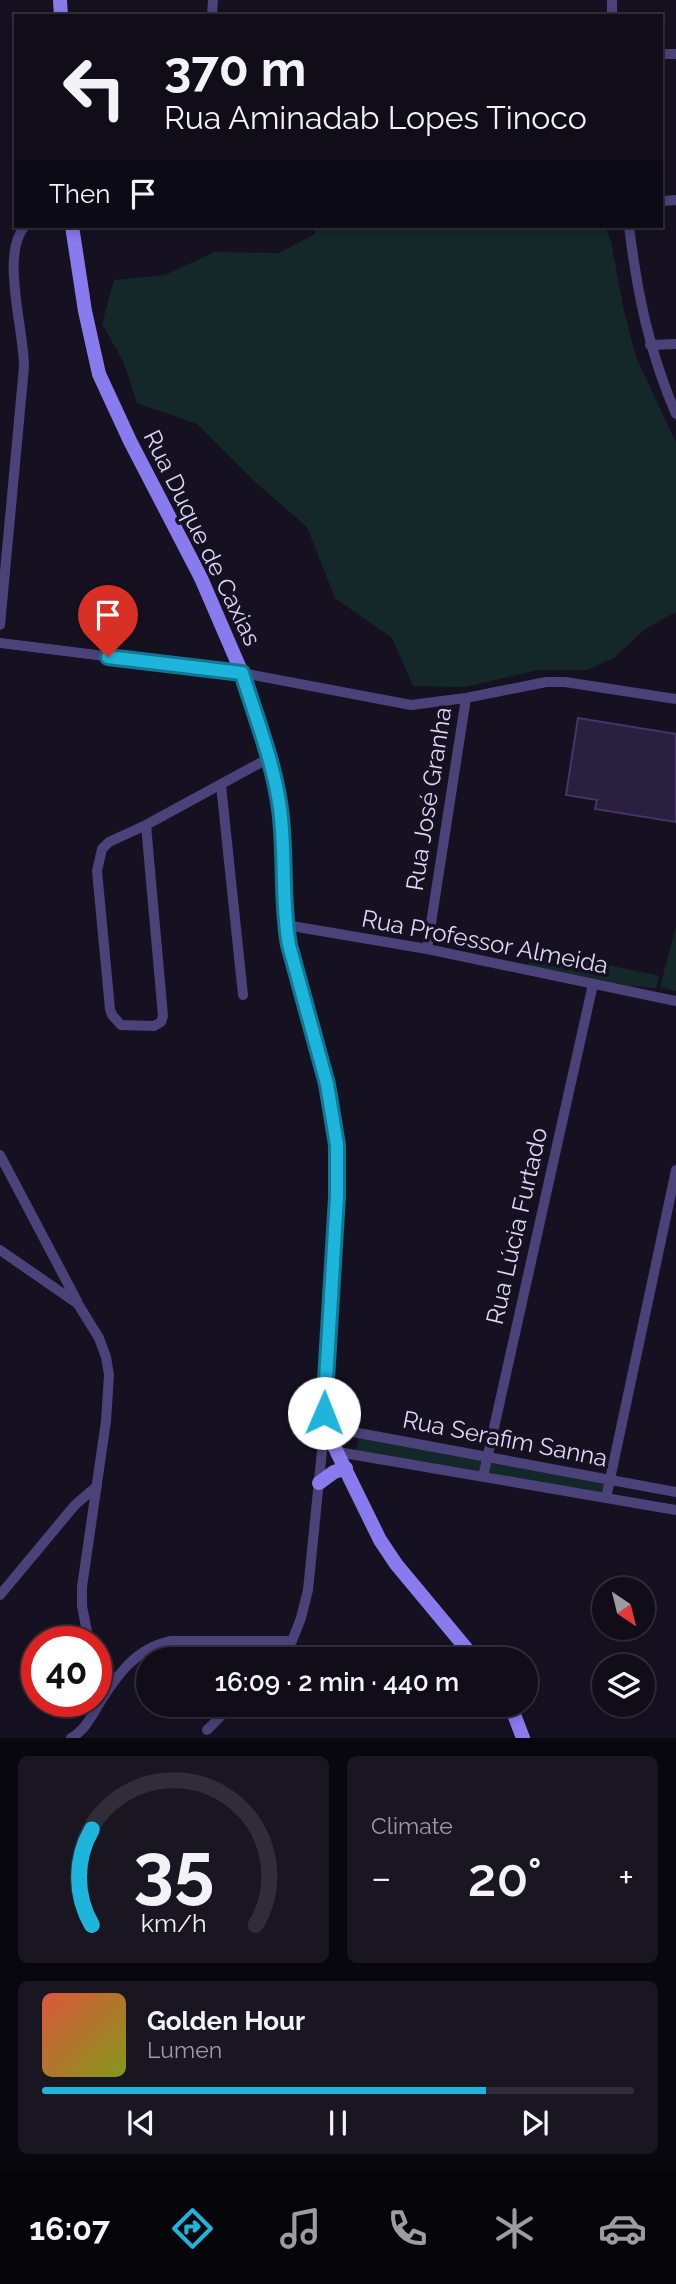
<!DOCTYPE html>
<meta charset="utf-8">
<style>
:root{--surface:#100d19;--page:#191622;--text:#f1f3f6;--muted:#9c9ca2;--line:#302d38;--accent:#1eb5dd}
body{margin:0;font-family:Raleway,sans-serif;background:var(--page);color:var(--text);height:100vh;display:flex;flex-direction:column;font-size:26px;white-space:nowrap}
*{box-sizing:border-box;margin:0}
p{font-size:23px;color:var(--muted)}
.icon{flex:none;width:38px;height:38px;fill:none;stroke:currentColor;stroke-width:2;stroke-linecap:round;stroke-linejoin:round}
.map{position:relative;height:1738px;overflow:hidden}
.side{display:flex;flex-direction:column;gap:18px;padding:18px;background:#09070e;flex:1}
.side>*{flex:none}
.hud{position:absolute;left:14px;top:14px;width:649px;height:214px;border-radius:0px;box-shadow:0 4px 10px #0003,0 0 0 2px var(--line);background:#100d19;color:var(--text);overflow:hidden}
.needle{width:46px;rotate:145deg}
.tools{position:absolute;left:592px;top:1577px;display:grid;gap:14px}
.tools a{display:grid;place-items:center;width:63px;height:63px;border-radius:50%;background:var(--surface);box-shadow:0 4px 10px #0003,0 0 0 2px var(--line);font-size:35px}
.speed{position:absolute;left:21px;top:1626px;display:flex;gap:14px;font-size:35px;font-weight:700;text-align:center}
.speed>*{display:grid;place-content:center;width:91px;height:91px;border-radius:50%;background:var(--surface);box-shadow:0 4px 10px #0003,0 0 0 2px var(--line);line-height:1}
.speed .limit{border:10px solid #d22;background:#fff;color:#111}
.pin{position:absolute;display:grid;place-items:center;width:60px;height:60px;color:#fff;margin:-72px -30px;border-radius:50% 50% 50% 0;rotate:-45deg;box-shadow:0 0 7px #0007}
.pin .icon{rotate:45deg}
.me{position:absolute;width:77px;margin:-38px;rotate:1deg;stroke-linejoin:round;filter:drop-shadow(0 0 5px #0008)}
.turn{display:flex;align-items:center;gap:24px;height:147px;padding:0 35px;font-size:32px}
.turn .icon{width:91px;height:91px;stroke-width:2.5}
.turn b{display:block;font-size:49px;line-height:60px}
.then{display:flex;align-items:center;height:66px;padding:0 35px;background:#0003;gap:14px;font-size:26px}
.big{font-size:52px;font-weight:600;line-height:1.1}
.side .tile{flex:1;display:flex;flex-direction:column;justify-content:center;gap:10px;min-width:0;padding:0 24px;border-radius:10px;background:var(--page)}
.side .dial{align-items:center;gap:0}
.dial svg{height:182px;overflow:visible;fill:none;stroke:var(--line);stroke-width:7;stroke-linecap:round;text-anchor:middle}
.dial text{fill:var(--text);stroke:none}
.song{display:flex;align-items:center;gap:21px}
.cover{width:84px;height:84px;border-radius:10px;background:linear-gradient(135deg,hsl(10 70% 55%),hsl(70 70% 35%))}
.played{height:7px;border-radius:4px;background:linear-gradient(90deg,var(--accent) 75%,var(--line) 75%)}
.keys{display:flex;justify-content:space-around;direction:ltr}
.heat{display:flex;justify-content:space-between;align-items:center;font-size:38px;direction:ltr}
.side .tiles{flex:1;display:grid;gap:18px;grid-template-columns:1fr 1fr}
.tile:last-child{grid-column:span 2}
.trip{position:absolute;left:136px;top:1647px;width:402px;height:70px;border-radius:35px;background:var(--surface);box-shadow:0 4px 10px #0003,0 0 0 2px var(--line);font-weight:600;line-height:70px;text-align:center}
.tabs{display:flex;height:112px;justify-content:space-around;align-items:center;background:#06050a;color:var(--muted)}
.tabs .icon{width:49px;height:49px}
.tabs .active{color:var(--accent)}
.tabs b{font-size:32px;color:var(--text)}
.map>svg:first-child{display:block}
.green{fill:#14282a}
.building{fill:#291f3f;stroke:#443468;stroke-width:2}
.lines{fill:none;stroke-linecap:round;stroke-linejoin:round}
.street{stroke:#4a4279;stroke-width:10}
.secondary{stroke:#897aed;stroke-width:14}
.route-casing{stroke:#147690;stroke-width:18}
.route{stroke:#1eb5dd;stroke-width:12}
.labels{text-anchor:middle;stroke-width:7;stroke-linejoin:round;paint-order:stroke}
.street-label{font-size:24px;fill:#ded6f9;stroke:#151121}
</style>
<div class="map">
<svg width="676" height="1738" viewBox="0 0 676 1738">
<rect width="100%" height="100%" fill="#151121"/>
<path class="green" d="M314 226H605L611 242 624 311 636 357 676 443V612L645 629 614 658 587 670H538L466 687 413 686 392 638 335 598 307 527 253 480 197 424 137 403 124 363 102 324 114 280 165 275 215 252 279 253 315 234Z
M676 926V991L660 987Z
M530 948 659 976 656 988 629 986 528 966Z
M359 1435 484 1458 480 1473 356 1452Z
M490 1459 606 1481 604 1494 486 1474Z"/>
<path class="building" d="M578 718 676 734V822L595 809 597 800 566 795Z"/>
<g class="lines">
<path class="street" d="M612 0V16
M212 16 213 0
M662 54H676
M662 201 676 200
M629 226C637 292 649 352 676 414
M650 345 676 344
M0 625 24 367C24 328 0 254 25 226
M0 643 242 673 411 705 466 698 546 682H565L676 699
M221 785 243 995
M146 825 163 1016 161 1022 154 1026 121 1025 112 1015 110 1009 97 871 102 849 109 842 146 825 269 758
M286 925 427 949 676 1001
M427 949 466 698
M0 1155 77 1301
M0 1250 78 1304 99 1338 106 1357 109 1375 106 1421 82 1587V1606L89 1642
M338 1452 676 1510
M483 1477 593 984
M606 1498 676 1170
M0 1595 75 1505 97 1486
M276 1659 292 1641 301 1618 308 1590 322 1451 326 1427 676 1492
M96 1681 100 1702
M207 1730 233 1704
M71 1738C85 1730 91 1717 99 1704 117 1675 136 1648 171 1641H292"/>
<path class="secondary" d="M60 0 61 16
M72 226 85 311 99 374 130 441 201 578 242 673 269 758 280 813 286 925 289 945 327 1084 337 1145V1197L323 1402 326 1427 331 1440 380 1540 396 1564 475 1659
M319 1483 334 1472 346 1468
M510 1704 523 1738"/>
</g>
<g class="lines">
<g class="route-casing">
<path id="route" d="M108 657 242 673C256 718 274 763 280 809 286 854 281 900 289 945L327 1084 337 1145V1197L324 1413"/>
</g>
<use href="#route" class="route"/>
</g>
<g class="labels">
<g class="street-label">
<text transform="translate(202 538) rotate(64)" y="8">Rua Duque de Caxias</text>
<text transform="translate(429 799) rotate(-81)" y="8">Rua José Granha</text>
<text transform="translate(485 942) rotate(11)" y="8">Rua Professor Almeida</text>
<text transform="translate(517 1226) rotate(-77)" y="8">Rua Lúcia Furtado</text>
<text transform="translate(505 1439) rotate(11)" y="8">Rua Serafim Sanna</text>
</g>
</g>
</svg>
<div class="tools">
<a><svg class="needle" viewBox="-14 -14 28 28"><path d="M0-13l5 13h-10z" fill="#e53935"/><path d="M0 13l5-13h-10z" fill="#9c9ca2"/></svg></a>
<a><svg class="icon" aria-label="layers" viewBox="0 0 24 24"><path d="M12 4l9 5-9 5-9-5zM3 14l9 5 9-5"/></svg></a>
</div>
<div class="speed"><div class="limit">40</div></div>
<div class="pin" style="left:108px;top:657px;background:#d93025"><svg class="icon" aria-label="arrive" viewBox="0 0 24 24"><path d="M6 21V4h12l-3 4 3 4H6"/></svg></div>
<svg class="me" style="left:324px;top:1413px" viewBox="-20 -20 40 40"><circle r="19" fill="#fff"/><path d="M0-13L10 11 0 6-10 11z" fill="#1eb5dd"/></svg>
<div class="trip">16:09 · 2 min · 440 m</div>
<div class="hud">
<div class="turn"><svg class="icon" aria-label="left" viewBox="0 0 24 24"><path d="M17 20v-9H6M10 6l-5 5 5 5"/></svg><div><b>370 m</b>Rua Aminadab Lopes Tinoco</div></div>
<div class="then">Then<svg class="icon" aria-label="arrive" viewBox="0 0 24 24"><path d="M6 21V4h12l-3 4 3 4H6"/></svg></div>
</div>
</div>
<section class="side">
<div class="tiles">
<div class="tile dial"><svg viewBox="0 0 100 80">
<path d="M14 69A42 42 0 1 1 86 69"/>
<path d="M14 69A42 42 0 0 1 14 27" stroke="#1eb5dd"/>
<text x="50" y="56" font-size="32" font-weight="700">35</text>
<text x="50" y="72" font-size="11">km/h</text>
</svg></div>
<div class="tile"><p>Climate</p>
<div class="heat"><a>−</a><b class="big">20°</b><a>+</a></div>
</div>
<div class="tile">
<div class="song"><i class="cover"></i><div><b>Golden Hour</b><p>Lumen</p></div></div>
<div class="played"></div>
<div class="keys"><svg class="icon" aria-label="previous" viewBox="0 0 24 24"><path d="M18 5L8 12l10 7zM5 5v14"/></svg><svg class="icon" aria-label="pause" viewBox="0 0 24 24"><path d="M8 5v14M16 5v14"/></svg><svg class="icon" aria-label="next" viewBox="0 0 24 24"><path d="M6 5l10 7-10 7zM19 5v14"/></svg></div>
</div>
</div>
</section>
<nav class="tabs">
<b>16:07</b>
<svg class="icon active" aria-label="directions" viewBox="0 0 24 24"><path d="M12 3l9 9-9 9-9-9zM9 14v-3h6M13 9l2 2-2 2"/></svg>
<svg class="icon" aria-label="music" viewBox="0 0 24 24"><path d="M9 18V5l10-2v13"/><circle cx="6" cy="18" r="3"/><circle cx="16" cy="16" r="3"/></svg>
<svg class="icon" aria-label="phone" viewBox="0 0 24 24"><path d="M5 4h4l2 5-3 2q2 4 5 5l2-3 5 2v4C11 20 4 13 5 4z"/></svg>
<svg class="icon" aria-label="climate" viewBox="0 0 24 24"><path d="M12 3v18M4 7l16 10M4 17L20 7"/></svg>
<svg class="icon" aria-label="car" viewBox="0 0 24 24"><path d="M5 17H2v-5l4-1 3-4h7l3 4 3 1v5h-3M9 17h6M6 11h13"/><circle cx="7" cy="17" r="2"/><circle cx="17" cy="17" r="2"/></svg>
</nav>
